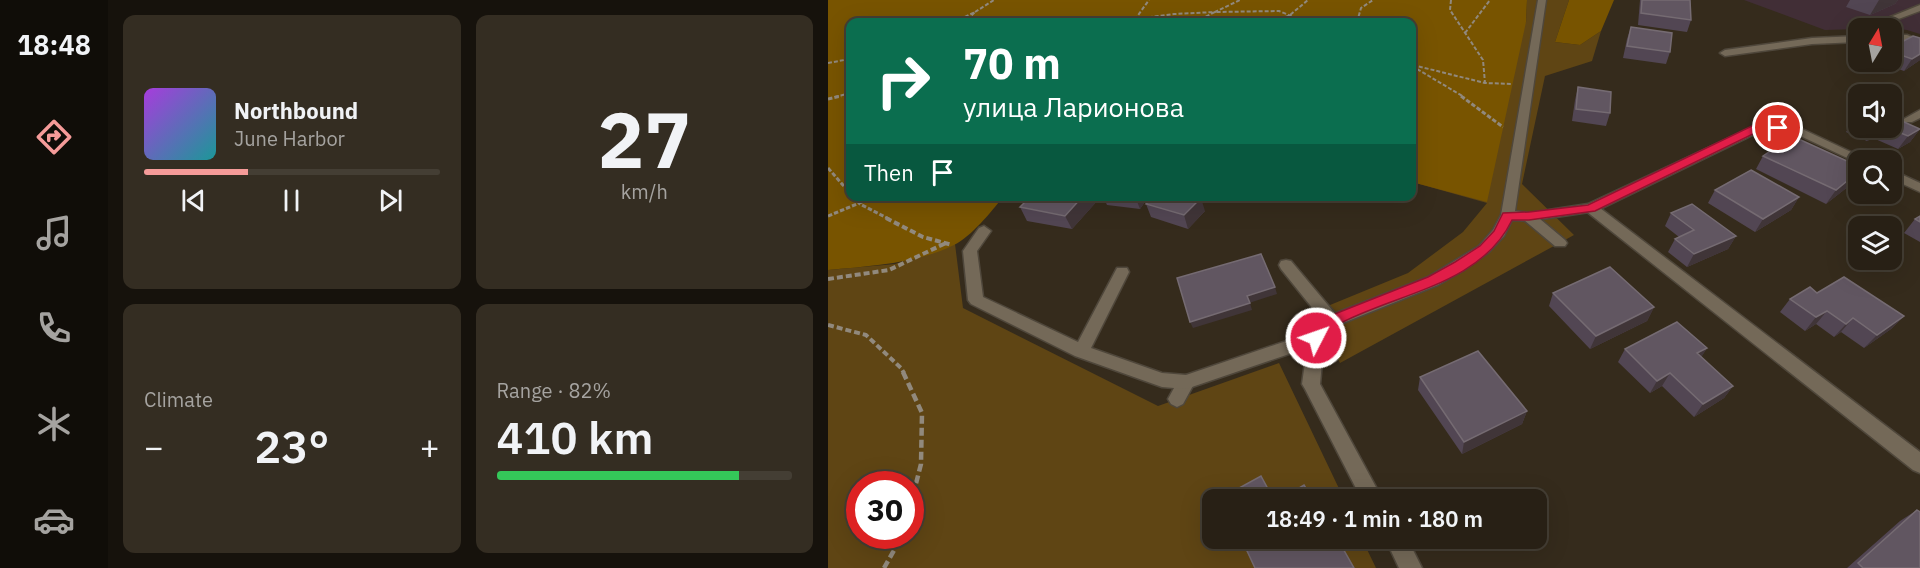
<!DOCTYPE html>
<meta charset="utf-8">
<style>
:root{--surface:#282015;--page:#342d22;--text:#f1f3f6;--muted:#a5a3a0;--line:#443e34;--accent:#f59b99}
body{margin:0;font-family:"IBM Plex Sans",sans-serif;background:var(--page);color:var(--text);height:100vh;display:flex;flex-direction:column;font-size:22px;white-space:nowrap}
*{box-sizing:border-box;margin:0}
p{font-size:20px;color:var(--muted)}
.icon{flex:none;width:33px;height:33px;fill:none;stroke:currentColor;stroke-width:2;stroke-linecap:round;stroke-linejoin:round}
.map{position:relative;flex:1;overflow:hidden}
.side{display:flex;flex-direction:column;gap:15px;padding:15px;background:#16120c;width:720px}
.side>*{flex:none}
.banner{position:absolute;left:18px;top:18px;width:570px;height:183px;border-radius:12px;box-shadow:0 6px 24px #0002,0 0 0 2px var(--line);background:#0b6e4f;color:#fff;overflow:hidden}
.needle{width:39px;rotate:10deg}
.buttons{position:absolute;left:1020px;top:18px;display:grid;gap:12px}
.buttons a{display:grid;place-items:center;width:54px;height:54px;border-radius:12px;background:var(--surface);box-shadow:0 6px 24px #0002,0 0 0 2px var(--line);font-size:30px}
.speed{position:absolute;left:18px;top:471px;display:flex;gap:12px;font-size:30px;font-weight:700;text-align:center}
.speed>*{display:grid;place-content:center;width:78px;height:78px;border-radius:50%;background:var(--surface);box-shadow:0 6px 24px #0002,0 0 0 2px var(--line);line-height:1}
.speed .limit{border:9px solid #d22;background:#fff;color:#111}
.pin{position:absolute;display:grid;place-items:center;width:51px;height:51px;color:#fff;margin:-26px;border:3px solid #fff;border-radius:50%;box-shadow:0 2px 6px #0007}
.me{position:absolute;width:66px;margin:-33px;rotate:49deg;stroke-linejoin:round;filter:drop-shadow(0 0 4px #0008)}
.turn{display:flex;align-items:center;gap:21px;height:126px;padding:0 18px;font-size:27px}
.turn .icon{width:78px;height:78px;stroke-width:2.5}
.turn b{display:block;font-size:42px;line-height:51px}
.then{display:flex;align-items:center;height:57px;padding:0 18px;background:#0003;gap:12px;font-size:22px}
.big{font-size:45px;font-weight:600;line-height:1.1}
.side .tile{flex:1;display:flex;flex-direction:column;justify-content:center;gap:9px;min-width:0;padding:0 21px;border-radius:12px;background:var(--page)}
.side .dial{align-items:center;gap:0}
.dial b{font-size:78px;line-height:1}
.song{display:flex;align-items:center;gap:18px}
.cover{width:72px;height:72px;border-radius:9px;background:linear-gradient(135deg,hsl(280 70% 55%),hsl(180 70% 35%))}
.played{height:6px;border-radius:3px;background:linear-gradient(90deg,var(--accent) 35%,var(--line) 35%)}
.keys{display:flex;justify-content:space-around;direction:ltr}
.heat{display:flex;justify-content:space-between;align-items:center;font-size:33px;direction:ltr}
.charge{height:9px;border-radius:4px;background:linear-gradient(90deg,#34c759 82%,var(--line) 0)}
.side .tiles{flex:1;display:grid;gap:15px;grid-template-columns:repeat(2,1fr)}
.trip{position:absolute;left:374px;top:489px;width:345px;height:60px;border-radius:12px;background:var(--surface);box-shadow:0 6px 24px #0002,0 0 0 2px var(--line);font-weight:600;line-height:60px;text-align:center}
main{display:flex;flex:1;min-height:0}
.dock{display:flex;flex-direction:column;width:108px;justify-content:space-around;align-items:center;background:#100d08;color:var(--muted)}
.dock .icon{width:42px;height:42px}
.dock .on{color:var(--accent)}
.dock b{font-size:27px;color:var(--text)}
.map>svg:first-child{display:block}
.industrial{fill:#412e36}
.green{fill:#5f4514;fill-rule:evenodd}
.forest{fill:#785400}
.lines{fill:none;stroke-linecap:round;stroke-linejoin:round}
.service-casing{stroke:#4f473b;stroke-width:3}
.minor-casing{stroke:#4f473b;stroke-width:3}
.path-far3{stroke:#91897d;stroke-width:2;stroke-dasharray:4 2;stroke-linecap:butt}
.path-far2{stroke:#91897d;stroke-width:3;stroke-dasharray:4.5 2;stroke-linecap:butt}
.path-far1{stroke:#91897d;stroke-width:4;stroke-dasharray:6 3;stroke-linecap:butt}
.path{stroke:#91897d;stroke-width:4.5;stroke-dasharray:8 4;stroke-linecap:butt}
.service{fill:#746958;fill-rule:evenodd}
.minor{fill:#746958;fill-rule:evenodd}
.wall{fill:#524653}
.shaded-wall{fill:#403538}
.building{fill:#615661;stroke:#756b72;stroke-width:1.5}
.route{fill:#e11d48;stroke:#92132f;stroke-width:1.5}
</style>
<main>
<nav class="dock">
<b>18:48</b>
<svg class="icon on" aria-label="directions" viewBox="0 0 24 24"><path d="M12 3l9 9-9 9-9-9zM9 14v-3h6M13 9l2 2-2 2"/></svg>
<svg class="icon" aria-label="music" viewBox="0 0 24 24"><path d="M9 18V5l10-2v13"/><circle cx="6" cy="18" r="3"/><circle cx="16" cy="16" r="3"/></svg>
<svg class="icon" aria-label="phone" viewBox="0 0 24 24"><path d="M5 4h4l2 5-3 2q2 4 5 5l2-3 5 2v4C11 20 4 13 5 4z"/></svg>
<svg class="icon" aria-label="climate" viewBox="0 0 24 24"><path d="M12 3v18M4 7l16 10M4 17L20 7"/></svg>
<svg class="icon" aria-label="car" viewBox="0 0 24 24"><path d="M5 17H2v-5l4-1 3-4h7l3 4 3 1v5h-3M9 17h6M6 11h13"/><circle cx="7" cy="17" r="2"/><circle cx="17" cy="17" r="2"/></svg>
</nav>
<section class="side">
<div class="tiles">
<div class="tile">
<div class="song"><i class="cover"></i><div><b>Northbound</b><p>June Harbor</p></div></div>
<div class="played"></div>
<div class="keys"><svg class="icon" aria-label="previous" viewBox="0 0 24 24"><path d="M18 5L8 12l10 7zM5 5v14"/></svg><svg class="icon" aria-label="pause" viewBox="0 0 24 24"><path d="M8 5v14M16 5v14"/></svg><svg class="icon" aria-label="next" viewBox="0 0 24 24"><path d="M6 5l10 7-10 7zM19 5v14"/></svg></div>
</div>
<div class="tile dial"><b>27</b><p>km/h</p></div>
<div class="tile"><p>Climate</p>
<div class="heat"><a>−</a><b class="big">23°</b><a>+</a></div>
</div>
<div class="tile"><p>Range · 82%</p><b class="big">410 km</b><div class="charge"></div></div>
</div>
</section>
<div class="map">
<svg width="1092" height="568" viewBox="0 0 1092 568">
<rect width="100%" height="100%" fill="#352b1c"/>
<path class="industrial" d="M916 0H1092V34L1079 30 1064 28 997 30Z"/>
<path class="green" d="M699 0H741L727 42 752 45 773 31 764 61 717 76 694 184 746 235 512 363 485 312 580 273 635 232 659 203 584 182 698 22Z
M127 244 135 308 330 406 451 363 516 499 384 500V538L534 539 548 568H0V270L67 264ZM32 484H82V536H32Z"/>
<path class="forest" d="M0 0H699L698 22 659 202 584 182V22H22V196L175 197C163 212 144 236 126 245 87 264 42 266 0 270Z
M741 0H786L773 31 752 45 727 42Z"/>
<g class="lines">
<g class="service-casing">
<path id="service" d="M1092 5V11L1057 24 1050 22Z
M1064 35H1079L1092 40V46L1078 41H1064Z
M1030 36V42L984 44 897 56 892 53 897 50 984 38Z
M1092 110V118L1084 122H1076L1074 120Z
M763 204 768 205 1092 452V473L1085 470 758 211 756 208Z
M701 213 706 214 737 240 739 243 737 246H727L696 220 694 217Z
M458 260 463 261 510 317 512 321 510 325H498L453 269 451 265 453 261Z
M358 375 364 377 367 382 355 404 349 407 343 404 340 399 352 377Z"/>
</g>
<g class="minor-casing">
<path id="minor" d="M710 0H718L687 211 701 213 760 204 931 124 972 128 1040 160H1030V163L966 133 933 131 768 211 701 221 684 220 676 236 661 252 636 270 610 285 510 325 496 340 492 384 555 500H534L477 389 474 384 479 348 358 389 334 387 247 356 143 304 140 300 135 251 151 228 156 226 163 231 149 251 155 297 250 342 289 268H299L301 272 263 348 334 373 358 375 482 333 498 317 600 277 651 246 665 230 673 215Z
M1064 170 1092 183V192L1064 179Z
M557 538H579L594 568H571Z"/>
</g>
<path class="path-far3" d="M623 0 622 10 655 60 657 83
M147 12 166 0
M126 22 147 12 137 22
M285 22 346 14 387 12 412 0
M301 22 308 18 321 0
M367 22 387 12 451 11 478 22
M446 22 462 15 480 0
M529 22 533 8 545 0
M637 33 662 0
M0 63 22 59
M585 65 657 83 684 84
M584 66 636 97
M7 97 22 93"/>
<path class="path-far2" d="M633 96 675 127
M0 99 13 96
M0 168 22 193
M25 196 32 204 61 219
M0 216 48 196"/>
<path class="path-far1" d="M58 218 95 237 124 245
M0 279 61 270 118 243
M0 325 38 335 73 368 76 373"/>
<path class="path" d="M75 372 94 413 93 464 82 507
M56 568 74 536"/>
<use href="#service" class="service"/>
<use href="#minor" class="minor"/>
</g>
<path class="wall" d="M812 0H862L863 20 859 32 810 25Z
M1022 0H1070L1067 4 1042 15 1018 7Z
M803 27 842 52 838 64 795 58 799 39Z
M1092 38V60L1076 71 1051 62H1064V47Z
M750 87 782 113 778 126 744 121 747 100Z
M1030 117V128H1064L1068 119 1092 129 1082 142 1070 149 1045 138 1039 141 1018 132 1027 119Z
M935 156 1026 182 998 204 928 169Z
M887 190 971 197 963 210 927 232 880 203Z
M275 196H321L312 209 279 205Z
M270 200 244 229 199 221 192 207Z
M318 204 377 211 360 229 323 217Z
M843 213 908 236 900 249 859 267 840 252 847 239 851 237 837 226Z
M1092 216V242L1076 233 1087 219Z
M725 293 826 307 819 321 762 349 721 306Z
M989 293 1076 316 1063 329 1036 348 1013 332 1006 337 988 324 977 331 952 312 962 299Z
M879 348 873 357 905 386 896 398 866 417 834 386 822 393 790 362 797 349Z
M592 377 699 411 694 424 634 454 590 390Z
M1089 510 1092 568H1019L1072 521Z
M412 538H509L526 568H427Z"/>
<path class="shaded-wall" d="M1051 0H1070L1067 4 1042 15Z
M1092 54V60L1076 71 1084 59Z
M1048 128H1052L1045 138 1039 141Z
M1092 129 1082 142 1070 149 1080 136Z
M1030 172V175L1026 182 998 204 1008 190Z
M255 196H268L270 200 244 229 237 216Z
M307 196H321L312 209Z
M971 197 963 210 927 232 935 219Z
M373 198 377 211 360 229 356 215Z
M908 236 900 249 859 267 866 254Z
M447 287 449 294 421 303 419 296Z
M422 303 424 310 365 328 362 322Z
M826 307 819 321 762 349 768 336Z
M999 311 988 324 977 331 988 317Z
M1076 316 1063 329 1036 348 1049 335Z
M1025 318 1013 332 1006 337 1018 324Z
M879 348 871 361 869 353Z
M842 373 834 386 822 393 829 381Z
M905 386 896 398 866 417 875 404Z
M699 411 694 424 634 454 636 442Z"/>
<path class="building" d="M814 0H862L863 20 813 13Z
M803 27 844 33 842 52 799 46Z
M1085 36 1092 38V54L1084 59 1064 52V47Z
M750 87 783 92 782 113 748 109Z
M1064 110 1071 113 1065 117 1092 129 1080 136 1060 128H1064Z
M964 136 1030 166V172L1008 190 935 156Z
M923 170 971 197 935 219 887 190Z
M203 196H255L237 216 192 207Z
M326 196H369L373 198 356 215 318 204Z
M864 204 908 236 866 254 847 239 866 230 843 213Z
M1092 216V222L1087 219Z
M433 254 447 287 419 296 422 303 362 322 349 278Z
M782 267 826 307 768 336 725 293Z
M1016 277 1076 316 1049 335 1025 318 1018 324 999 311 988 317 962 299 982 287 989 293Z
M849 322 879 348 869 353 905 386 875 404 842 373 829 381 797 349Z
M650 351 699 411 636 442 592 377Z
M433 476 446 500H393V498Z
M476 485 485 500H451Z
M1089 510 1092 512V568H1035L1030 563Z
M413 538H509L526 568H427Z"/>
<path class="route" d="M928 124 950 125 955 128 950 131 933 130 767 211 701 220H684C653 285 569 293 511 324 501 330 497 347 483 342L481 338 499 317 600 277 627 262 652 246 666 231 675 213 701 212 760 205Z"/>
</svg>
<div class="buttons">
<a><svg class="needle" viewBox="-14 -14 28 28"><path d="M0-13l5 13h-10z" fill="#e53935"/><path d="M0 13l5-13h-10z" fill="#a5a3a0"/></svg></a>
<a><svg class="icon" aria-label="sound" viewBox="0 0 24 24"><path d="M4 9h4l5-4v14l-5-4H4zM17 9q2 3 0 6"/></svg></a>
<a><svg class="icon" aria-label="search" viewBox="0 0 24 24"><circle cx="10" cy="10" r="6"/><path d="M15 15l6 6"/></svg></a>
<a><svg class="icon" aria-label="layers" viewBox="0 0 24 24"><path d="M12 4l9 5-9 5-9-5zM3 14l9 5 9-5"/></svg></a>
</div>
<div class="speed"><div class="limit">30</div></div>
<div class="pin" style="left:950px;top:128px;background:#d93025"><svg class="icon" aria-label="arrive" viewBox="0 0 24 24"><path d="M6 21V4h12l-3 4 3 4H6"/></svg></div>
<svg class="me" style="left:488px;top:338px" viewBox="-20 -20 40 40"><circle r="17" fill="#e11d48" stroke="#fff" stroke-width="3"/><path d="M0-11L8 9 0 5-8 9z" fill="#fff"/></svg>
<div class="trip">18:49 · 1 min · 180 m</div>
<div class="banner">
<div class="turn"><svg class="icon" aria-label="right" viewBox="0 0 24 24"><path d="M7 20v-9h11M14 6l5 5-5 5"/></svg><div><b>70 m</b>улица Ларионова</div></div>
<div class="then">Then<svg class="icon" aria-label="arrive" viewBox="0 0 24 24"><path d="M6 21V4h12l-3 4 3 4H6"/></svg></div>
</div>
</div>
</main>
